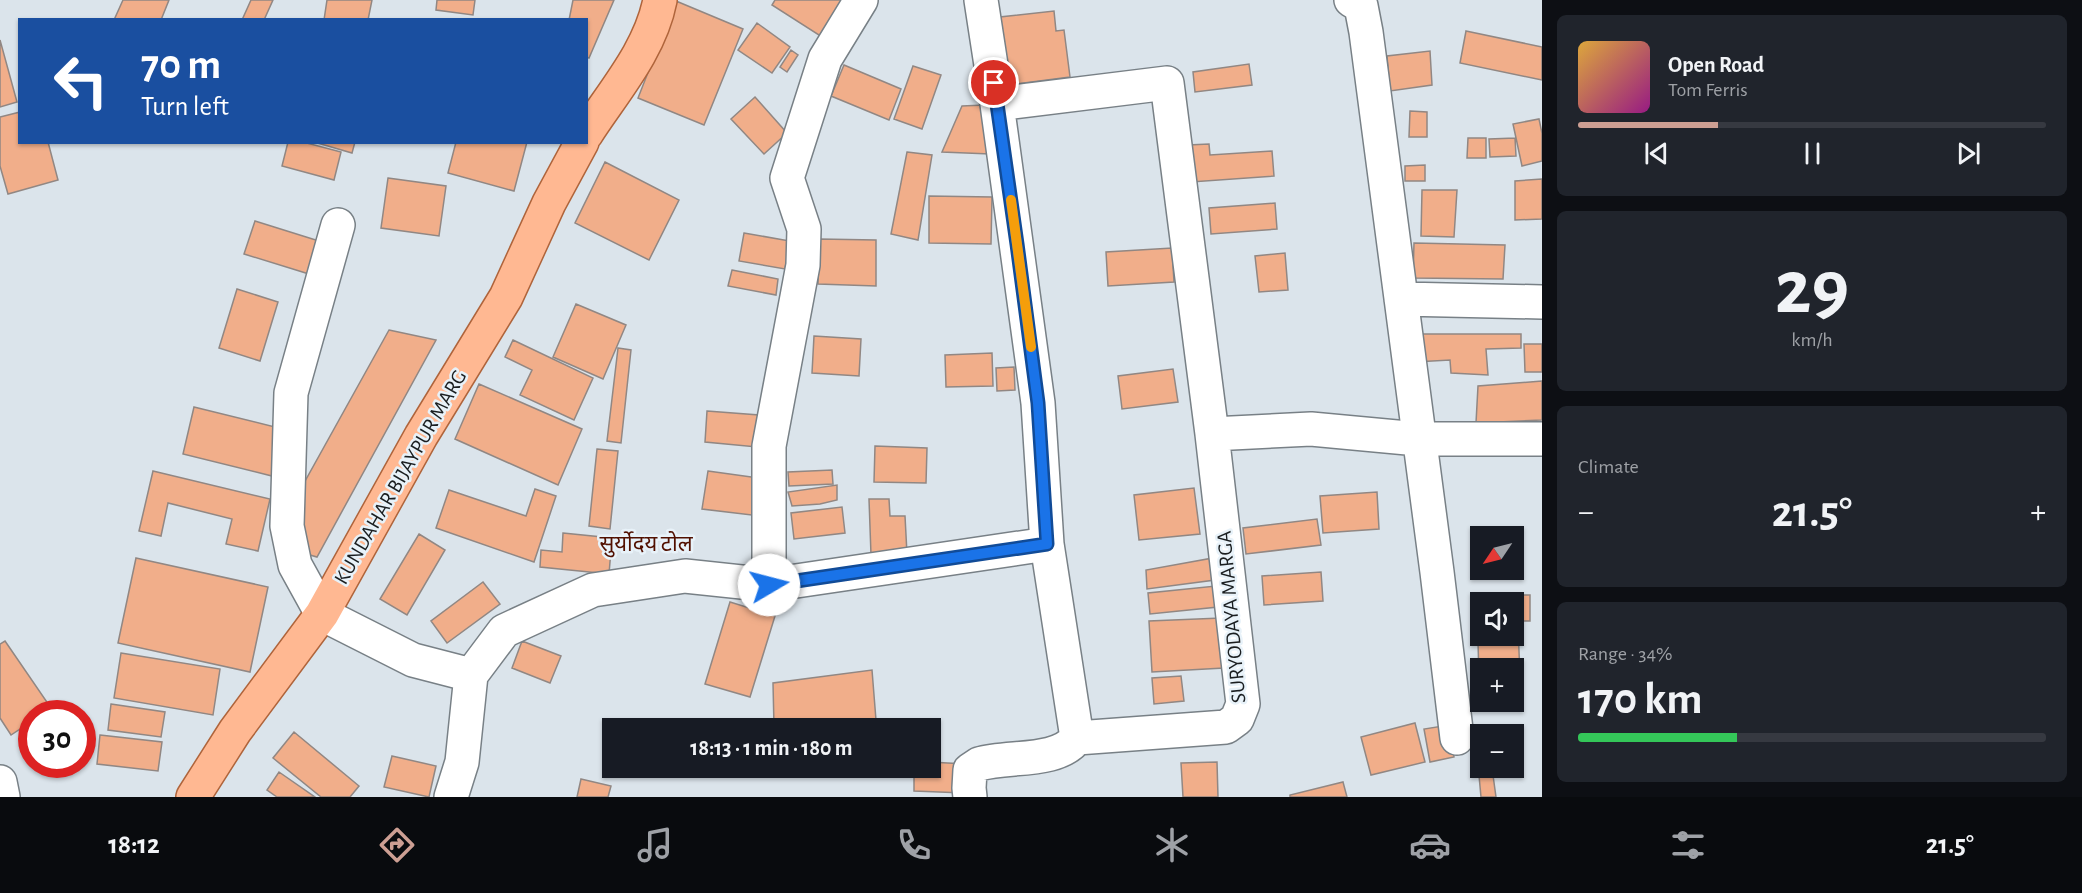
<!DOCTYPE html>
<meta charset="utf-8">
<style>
:root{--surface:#171b24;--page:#20242c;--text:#f1f3f6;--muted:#9ea1a6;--line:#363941;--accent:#cd9f93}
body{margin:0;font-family:"Alegreya Sans","Noto Sans Devanagari",sans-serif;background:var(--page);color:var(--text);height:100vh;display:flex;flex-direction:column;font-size:22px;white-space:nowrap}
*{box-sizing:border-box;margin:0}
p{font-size:20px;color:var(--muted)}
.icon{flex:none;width:33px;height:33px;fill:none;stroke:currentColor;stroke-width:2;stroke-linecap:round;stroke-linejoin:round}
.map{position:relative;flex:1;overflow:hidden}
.details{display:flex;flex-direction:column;gap:15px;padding:15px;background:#0d0f14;width:540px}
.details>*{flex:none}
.top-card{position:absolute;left:18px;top:18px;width:570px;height:126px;border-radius:0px;box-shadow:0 2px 4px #0004;background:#1a4fa0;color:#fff;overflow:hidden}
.needle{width:39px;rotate:235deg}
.controls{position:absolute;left:1470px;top:526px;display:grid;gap:12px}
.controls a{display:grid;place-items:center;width:54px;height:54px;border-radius:0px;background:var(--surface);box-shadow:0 2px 4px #0004;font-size:30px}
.speed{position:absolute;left:18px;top:700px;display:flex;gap:12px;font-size:30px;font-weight:700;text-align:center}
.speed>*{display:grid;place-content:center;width:78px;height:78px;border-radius:50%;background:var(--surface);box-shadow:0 2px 4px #0004;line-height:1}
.speed .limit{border:9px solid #d22;background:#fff;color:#111}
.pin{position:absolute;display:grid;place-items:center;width:51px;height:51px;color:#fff;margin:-26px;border:3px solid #fff;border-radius:50%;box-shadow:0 2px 6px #0007}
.me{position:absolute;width:66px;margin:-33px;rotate:82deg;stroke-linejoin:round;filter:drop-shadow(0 0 4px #0008)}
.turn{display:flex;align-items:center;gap:21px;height:126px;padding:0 24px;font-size:27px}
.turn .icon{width:78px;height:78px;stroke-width:2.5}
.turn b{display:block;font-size:42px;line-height:51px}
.big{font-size:45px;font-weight:700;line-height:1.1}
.details .tile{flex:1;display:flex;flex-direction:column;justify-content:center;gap:9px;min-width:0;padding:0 21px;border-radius:9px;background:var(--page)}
.details .dial{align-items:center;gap:0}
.dial b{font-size:78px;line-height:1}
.song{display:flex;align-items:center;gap:18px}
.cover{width:72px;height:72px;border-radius:9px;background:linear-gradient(135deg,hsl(40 70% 55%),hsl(310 70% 35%))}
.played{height:6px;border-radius:3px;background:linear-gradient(90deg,var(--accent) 30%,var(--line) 30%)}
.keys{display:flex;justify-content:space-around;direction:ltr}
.heat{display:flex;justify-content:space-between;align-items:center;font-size:33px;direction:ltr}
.charge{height:9px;border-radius:4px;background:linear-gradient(90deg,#34c759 34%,var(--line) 0)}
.trip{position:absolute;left:602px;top:718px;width:339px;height:60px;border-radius:0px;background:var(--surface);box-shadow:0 2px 4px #0004;font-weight:700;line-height:60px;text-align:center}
.tabs{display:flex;height:96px;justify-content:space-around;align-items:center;background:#090b0e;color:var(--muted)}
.tabs .icon{width:42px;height:42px}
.tabs .current{color:var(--accent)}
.tabs b{font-size:27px;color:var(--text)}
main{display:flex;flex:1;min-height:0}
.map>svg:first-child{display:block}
.building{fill:#f1ae8a;stroke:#918783;stroke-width:1.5}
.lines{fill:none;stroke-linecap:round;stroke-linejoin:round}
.minor-casing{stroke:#788086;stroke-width:36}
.major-casing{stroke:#af643b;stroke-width:36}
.minor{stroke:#fff;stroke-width:33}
.major{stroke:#ffb892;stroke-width:33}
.route-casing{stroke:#114b97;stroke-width:15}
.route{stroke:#1a73e8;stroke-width:10}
.slow{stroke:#f59e0b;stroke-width:10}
.labels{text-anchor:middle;stroke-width:5;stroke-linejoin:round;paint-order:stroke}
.street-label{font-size:21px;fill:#1a1e20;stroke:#e8f2f9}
.neighbourhood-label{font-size:22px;fill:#511000;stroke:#e8f2f9}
</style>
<main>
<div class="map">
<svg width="1542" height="797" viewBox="0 0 1542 797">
<rect width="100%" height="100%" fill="#dbe4eb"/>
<path class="building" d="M123 0H169L161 20H114Z
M251 0H273L264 20H242Z
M327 0H372L368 20H324Z
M437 0H475L473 15 436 10Z
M573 0H614L589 58 586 57V20H569Z
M775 0H846L822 37 772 5Z
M676 1 743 29 704 125 638 98Z
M1054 11 1056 31 1064 30 1070 77 1009 85 1000 17Z
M757 23 790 47 772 73 738 50Z
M1466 31 1542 47V80L1460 63Z
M0 40 17 102 0 107Z
M791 50 798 55 787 72 780 67Z
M1430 51 1432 85 1390 91 1387 56Z
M1249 64 1252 85 1195 92 1193 72Z
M844 65 901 89 889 120 831 96Z
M913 66 941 75 922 129 894 119Z
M755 97 787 133 764 154 731 119Z
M984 105 990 154 942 152 962 106Z
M1410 111 1427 112V137H1409Z
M20 112V142H48L58 180 8 194 0 166V117Z
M1539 119 1542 133V161L1522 166 1513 124Z
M1468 138H1486V158H1467Z
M1515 138 1516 156 1490 157 1489 139Z
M288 142H303L341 152 334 180 282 166Z
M314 142H355L352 153Z
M456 142H527L514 191 448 173Z
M1209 144 1210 155 1272 151 1274 176 1191 182 1188 145Z
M907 152 932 155 918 240 891 234Z
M605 162 679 200 649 260 575 223Z
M1425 165V181H1405V166Z
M388 178 446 186 439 236 381 228Z
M1542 179V219L1515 220V181Z
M1422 190H1457L1454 237 1421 236Z
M929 196 992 197 991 244 929 243Z
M1275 203 1277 229 1211 234 1209 208Z
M255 221 319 241 309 274 244 254Z
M744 233 790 241 785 269 739 261Z
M819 239 876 240V286L818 284Z
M1414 243 1505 245 1503 279 1413 278Z
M1172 248 1174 282 1108 286 1106 252Z
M1285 253 1288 290 1259 292 1255 256Z
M732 270 778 279 776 295 728 286Z
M237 289 278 302 260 361 219 348Z
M576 304 626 325 603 379 553 357Z
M389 330 436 340 317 557 296 551 299 492Z
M1413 334H1521V348L1486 349 1488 375 1451 373 1450 360 1415 362Z
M814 336 861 339 859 376 812 373Z
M513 340 593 378 574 420 520 395 532 370 505 357Z
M1524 344H1542V372H1525Z
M618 348 631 350 621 443 607 441Z
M992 353 993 386 946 387 945 355Z
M1014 367 1015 390 997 391 996 368Z
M1173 369 1178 402 1122 409 1118 376Z
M1542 381V420L1476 423 1478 386Z
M479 384 582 429 558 485 455 439Z
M194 407 283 429 272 476 183 454Z
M707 411 759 415 757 447 705 442Z
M875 446 927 448 926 483 874 482Z
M597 449 618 451 610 529 589 526Z
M832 470 833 484 789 486 788 472Z
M153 471 270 499 258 551 226 544 232 519 168 503 161 536 139 531Z
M708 471 765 479 760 516 702 509Z
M837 485V500L820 504 792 506 788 492Z
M1194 488 1200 534 1139 540 1134 495Z
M535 489 556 496 534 562 436 528 449 490 526 516Z
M1377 492 1379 529 1323 533 1320 496Z
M869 499H889L890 516H905L907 554 871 555Z
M842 507 845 533 794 539 791 513Z
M1317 519 1321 545 1246 554 1243 528Z
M563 533 612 538 609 574 540 567 541 550 562 552Z
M419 534 445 550 407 615 380 599Z
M136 558 268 587 250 672 118 643Z
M1213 558 1215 580 1147 589 1146 570Z
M1321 572 1323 601 1264 605 1262 576Z
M483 582 500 604 447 643 431 621Z
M1216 586 1218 607 1150 614 1148 593Z
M1478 595H1530V621H1514V603H1480V621H1478Z
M730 602 775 616 750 697 705 684Z
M1221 618 1224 668 1152 672 1149 621Z
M1514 625H1518L1520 677H1514V669H1480L1479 679 1478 642 1491 638V636H1514Z
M5 641 51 708 42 714H32V721L11 735 0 718V644Z
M522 641 561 656 550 683 512 668Z
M121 653 220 669 213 715 114 698Z
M872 670 876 720 774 727 773 683Z
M1181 676 1184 701 1154 704 1152 678Z
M111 704 165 712 161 737 108 730Z
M1415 723 1425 762 1371 775 1361 737Z
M1449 725 1454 757 1430 762 1424 729Z
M294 732 359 786 350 797H321L273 758Z
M100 735 162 742 158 771 97 764Z
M1480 753V768H1492L1496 797H1481L1477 754Z
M392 756 436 766 429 797 384 787Z
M930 762 965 764 964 793 914 791V768H930Z
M1217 762 1218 797H1183L1181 763Z
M279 772 315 797H277L267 790Z
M581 779 611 786 608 797H577Z
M1343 782 1347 797H1290V795Z"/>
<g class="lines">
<g class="minor-casing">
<path id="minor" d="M981 0 997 104
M1351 0 1361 6 1366 32 1437 572 1457 738
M338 225 291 393 287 526 295 565 322 614 413 660 471 675
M1401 299 1542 302
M1047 544 1038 403 997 104 1167 83 1212 434
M769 585V446L803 265 804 229 787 178 825 59 861 0
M0 782 3 797
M451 797 462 762 471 675 504 631 593 590 685 576 769 585 1047 544 1077 738 1226 727 1237 719 1243 704 1212 434 1311 429 1418 439H1542
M970 797 969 788 970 770 979 764C1008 755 1057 764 1077 738"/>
</g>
<g class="major-casing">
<path id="major" d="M586 134C613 92 650 51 660 0
M193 797 235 731 322 614 421 436 506 297 549 203 582 142"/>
</g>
<use href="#minor" class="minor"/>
<use href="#major" class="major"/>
</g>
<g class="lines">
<g class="route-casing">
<path id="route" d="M769 585 1047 544 1038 403 1017 244 994 83"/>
</g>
<use href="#route" class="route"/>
<path class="slow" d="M1011 200 1031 347"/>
</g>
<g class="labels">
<g class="street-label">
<text transform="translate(400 477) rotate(-60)" y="7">KUNDAHAR BIJAYPUR MARG</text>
<text transform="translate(1231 617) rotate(-95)" y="7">SURYODAYA MARGA</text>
</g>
<g class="neighbourhood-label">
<text x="646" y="551">सुर्योदय टोल</text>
</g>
</g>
</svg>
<div class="controls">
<a><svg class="needle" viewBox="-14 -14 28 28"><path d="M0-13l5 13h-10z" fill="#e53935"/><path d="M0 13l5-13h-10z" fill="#9ea1a6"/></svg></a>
<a><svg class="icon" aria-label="sound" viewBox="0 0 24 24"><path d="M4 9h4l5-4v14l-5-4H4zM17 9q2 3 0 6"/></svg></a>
<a>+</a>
<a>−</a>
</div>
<div class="speed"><div class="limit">30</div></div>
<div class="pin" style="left:994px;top:83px;background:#d93025"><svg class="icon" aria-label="arrive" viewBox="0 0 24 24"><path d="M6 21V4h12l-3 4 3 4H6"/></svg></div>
<svg class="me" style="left:769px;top:585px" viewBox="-20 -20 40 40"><circle r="19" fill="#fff"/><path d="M0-13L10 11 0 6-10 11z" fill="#1a73e8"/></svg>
<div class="trip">18:13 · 1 min · 180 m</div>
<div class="top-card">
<div class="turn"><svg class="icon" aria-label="left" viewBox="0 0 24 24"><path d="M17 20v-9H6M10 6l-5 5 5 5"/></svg><div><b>70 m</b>Turn left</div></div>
</div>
</div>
<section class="details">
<div class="tile">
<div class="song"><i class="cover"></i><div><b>Open Road</b><p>Tom Ferris</p></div></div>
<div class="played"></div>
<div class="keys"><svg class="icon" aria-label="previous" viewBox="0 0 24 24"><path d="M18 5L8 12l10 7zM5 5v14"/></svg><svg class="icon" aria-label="pause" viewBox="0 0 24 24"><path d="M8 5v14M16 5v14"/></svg><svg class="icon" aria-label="next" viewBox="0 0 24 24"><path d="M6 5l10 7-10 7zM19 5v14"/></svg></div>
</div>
<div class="tile dial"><b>29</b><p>km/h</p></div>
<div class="tile"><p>Climate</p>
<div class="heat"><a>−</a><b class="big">21.5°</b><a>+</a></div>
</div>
<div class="tile"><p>Range · 34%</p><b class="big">170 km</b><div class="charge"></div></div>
</section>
</main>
<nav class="tabs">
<b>18:12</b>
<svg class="icon current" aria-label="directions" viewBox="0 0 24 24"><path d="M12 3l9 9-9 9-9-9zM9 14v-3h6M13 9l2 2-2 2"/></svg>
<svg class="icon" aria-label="music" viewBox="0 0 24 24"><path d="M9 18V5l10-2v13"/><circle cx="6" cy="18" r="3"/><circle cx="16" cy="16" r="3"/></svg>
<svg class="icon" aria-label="phone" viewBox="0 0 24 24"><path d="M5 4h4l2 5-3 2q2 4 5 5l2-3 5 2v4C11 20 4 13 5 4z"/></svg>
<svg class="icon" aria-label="climate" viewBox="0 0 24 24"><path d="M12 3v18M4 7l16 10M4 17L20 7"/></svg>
<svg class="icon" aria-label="car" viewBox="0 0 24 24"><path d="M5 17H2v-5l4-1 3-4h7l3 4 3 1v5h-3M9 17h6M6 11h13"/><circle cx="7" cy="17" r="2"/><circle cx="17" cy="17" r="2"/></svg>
<svg class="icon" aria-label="filters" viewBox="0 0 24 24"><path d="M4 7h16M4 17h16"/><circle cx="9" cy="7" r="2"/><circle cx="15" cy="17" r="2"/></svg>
<b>21.5°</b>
</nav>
